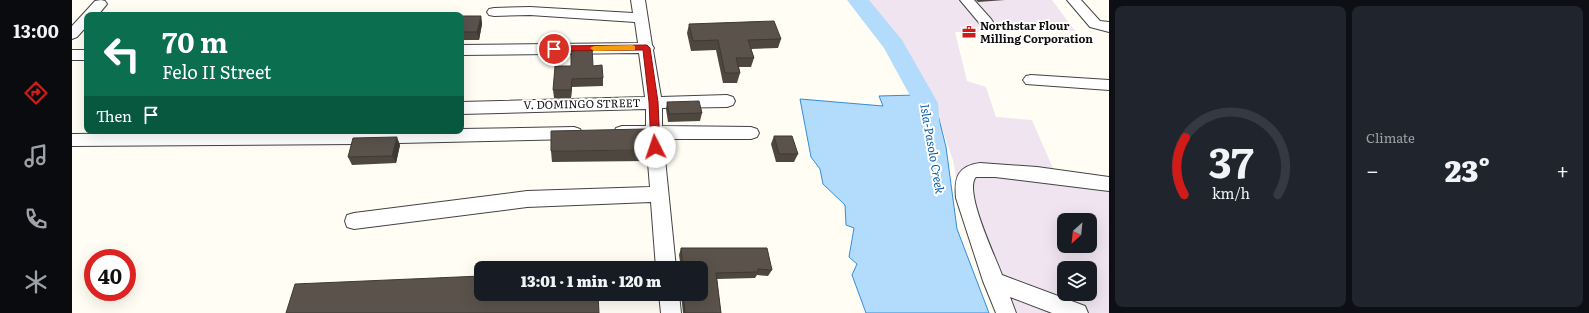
<!DOCTYPE html>
<meta charset="utf-8">
<style>
:root{--surface:#171b24;--page:#20242c;--text:#f1f3f6;--muted:#9ea1a6;--line:#363941;--accent:#d01b19}
body{margin:0;font-family:Literata,serif;background:var(--page);color:var(--text);height:100vh;display:flex;flex-direction:column;font-size:15px;white-space:nowrap}
*{box-sizing:border-box;margin:0}
p{font-size:13px;color:var(--muted)}
.icon{flex:none;width:22px;height:22px;fill:none;stroke:currentColor;stroke-width:2;stroke-linecap:round;stroke-linejoin:round}
.map{position:relative;flex:1;overflow:hidden}
.side{display:flex;flex-direction:column;gap:6px;padding:6px;background:#0d0f14;width:480px}
.side>*{flex:none}
.banner{position:absolute;left:12px;top:12px;width:380px;height:122px;border-radius:8px;box-shadow:0 4px 16px #0002;background:#0b6e4f;color:#fff;overflow:hidden}
.needle{width:26px;rotate:207deg}
.tools{position:absolute;left:985px;top:213px;display:grid;gap:8px}
.tools a{display:grid;place-items:center;width:40px;height:40px;border-radius:8px;background:var(--surface);box-shadow:0 4px 16px #0002;font-size:20px}
.speed{position:absolute;left:12px;top:249px;display:flex;gap:8px;font-size:20px;font-weight:700;text-align:center}
.speed>*{display:grid;place-content:center;width:52px;height:52px;border-radius:50%;background:var(--surface);box-shadow:0 4px 16px #0002;line-height:1}
.speed .limit{border:6px solid #d22;background:#fff;color:#111}
.pin{position:absolute;display:grid;place-items:center;width:34px;height:34px;color:#fff;margin:-17px;border:2px solid #fff;border-radius:50%;box-shadow:0 1px 4px #0007}
.me{position:absolute;width:44px;margin:-22px;rotate:356deg;stroke-linejoin:round;filter:drop-shadow(0 0 3px #0008)}
.turn{display:flex;align-items:center;gap:14px;height:84px;padding:0 12px;font-size:18px}
.turn .icon{width:52px;height:52px;stroke-width:2.5}
.turn b{display:block;font-size:28px;line-height:34px}
.then{display:flex;align-items:center;height:38px;padding:0 12px;background:#0003;gap:8px;font-size:15px}
.big{font-size:30px;font-weight:800;line-height:1.1}
.side .tile{flex:1;display:flex;flex-direction:column;justify-content:center;gap:6px;min-width:0;padding:0 14px;border-radius:8px;background:var(--page)}
.side .dial{align-items:center;gap:0}
.dial svg{height:104px;overflow:visible;fill:none;stroke:var(--line);stroke-width:7;stroke-linecap:round;text-anchor:middle}
.dial text{fill:var(--text);stroke:none}
.heat{display:flex;justify-content:space-between;align-items:center;font-size:22px;direction:ltr}
.side .tiles{flex:1;display:grid;gap:6px;grid-template-columns:repeat(2,1fr)}
.trip{position:absolute;left:402px;top:261px;width:234px;height:40px;border-radius:8px;background:var(--surface);box-shadow:0 4px 16px #0002;font-weight:800;line-height:40px;text-align:center}
main{display:flex;flex:1;min-height:0}
.tabs{display:flex;flex-direction:column;width:72px;justify-content:space-around;align-items:center;background:#090b0e;color:var(--muted)}
.tabs .icon{width:28px;height:28px}
.tabs .selected{color:var(--accent)}
.tabs b{font-size:18px;color:var(--text)}
.map>svg:first-child{display:block}
.industrial{fill:#efe4ef;fill-rule:evenodd}
.water{fill:#b3dcfc;stroke:#328ddb}
.lines{fill:none;stroke-linecap:round;stroke-linejoin:round}
.river{fill:#b3dcfc;fill-rule:evenodd}
.minor-casing{stroke:#434343;stroke-width:2}
.minor{fill:#fff;fill-rule:evenodd}
.wall{fill:#4d4740}
.shaded-wall{fill:#3f3934}
.building{fill:#5a524b;stroke:#3f3934}
.route{fill:#d01b19;stroke:#871210}
.slow{fill:#f59e0b}
.labels{text-anchor:middle;stroke-width:4;stroke-linejoin:round;paint-order:stroke}
.poi-label{font-size:11px;font-weight:bold;fill:#101010;stroke:#fff;text-anchor:start}
.street-label{font-size:11px;fill:#101010;stroke:#fff}
.water-label{font-size:12px;font-style:italic;fill:#0b5eb1;stroke:#fff}
</style>
<main>
<nav class="tabs">
<b>13:00</b>
<svg class="icon selected" aria-label="directions" viewBox="0 0 24 24"><path d="M12 3l9 9-9 9-9-9zM9 14v-3h6M13 9l2 2-2 2"/></svg>
<svg class="icon" aria-label="music" viewBox="0 0 24 24"><path d="M9 18V5l10-2v13"/><circle cx="6" cy="18" r="3"/><circle cx="16" cy="16" r="3"/></svg>
<svg class="icon" aria-label="phone" viewBox="0 0 24 24"><path d="M5 4h4l2 5-3 2q2 4 5 5l2-3 5 2v4C11 20 4 13 5 4z"/></svg>
<svg class="icon" aria-label="climate" viewBox="0 0 24 24"><path d="M12 3v18M4 7l16 10M4 17L20 7"/></svg>
</nav>
<div class="map">
<svg width="1037" height="313" viewBox="0 0 1037 313">
<rect width="100%" height="100%" fill="#fffdf4"/>
<path class="industrial" d="M785 0H980L1003 31 883 32 895 81 914 87 924 117 960 120 983 173 1037 179V313H926L886 188 881 160 853 80 817 31ZM992 220H1018V246H992ZM992 268H1018V294H992Z"/>
<path class="water" d="M848 93 857 95 865 111 874 147 885 229 917 313H794L780 275 785 264 777 257 782 228 774 225 773 205 751 184 748 169 739 157 728 99 811 106 807 96 845 95Z"/>
<g class="lines">
<path class="river" d="M775 0H797L830 40 866 103 868 129 864 136 855 139 846 136 842 129V103L812 48Z"/>
<g class="minor-casing">
<path id="minor" d="M29 0 33 1 35 4 26 15H15V26L5 37 0 39V26L23 1Z
M559 0H573L580 45 582 48 581 50 589 97 655 95 661 97 663 101 661 105 655 107 590 108V126L679 127 685 129 687 133 685 137 679 139H591L604 268H584L579 202 455 207 282 229 275 227 273 221 275 215 282 213 455 191 578 187 574 138H550L544 136 542 132 544 128 550 126H574V109L389 114V102L573 97 567 53 389 55V45L566 43 563 22 458 15 422 16 417 15 415 12 417 9 422 8 458 7 561 13Z
M888 0H902L919 19 921 22 919 25 914 26 909 25Z
M995 0H1009L1028 21 1037 22V32L1018 27Z
M0 50H15V60H0Z
M959 75 1037 80V90L954 84 951 80 954 76Z
M502 127 508 129 510 133 508 137 502 139 283 144 0 146V134L389 131V129Z
M908 163 965 167 1037 177V191L923 177H904C891 190 924 258 930 275L1013 306 1016 313H980L938 297 944 313H924L911 281 884 198C882 177 886 166 908 163Z
M587 294H607L609 313H589Z"/>
</g>
<use href="#minor" class="minor"/>
</g>
<path class="wall" d="M904 0H933L906 2Z
M389 16H409L410 24 407 40H389Z
M617 24 709 39 706 48 679 49 682 58 679 67H667L668 73 665 83H651L644 50 619 51 615 33Z
M499 66H521L531 78V86L500 87 499 98H482L481 90Z
M595 102 630 113 628 121 596 122 594 109Z
M702 136 726 154 722 162H704L699 144Z
M328 145 324 163 280 165 276 157Z
M576 150 574 161 480 162 479 151Z
M609 248 700 270 696 276 685 275 683 278 645 279 649 313H611L609 294H629V268H609L607 255Z"/>
<path class="shaded-wall" d="M409 16 410 24 407 40 405 32Z
M500 79V87L499 98V90Z
M325 137 328 145 324 163 320 156Z"/>
<path class="building" d="M389 16H409L405 32H389Z
M702 21 709 39 676 40 682 58H664L668 73H653L646 40 621 41 617 24Z
M499 47H520L521 66 530 65 531 78 500 79 499 90H481L483 66H499Z
M627 101 630 113 597 114 595 102Z
M574 129 576 150 479 151V131Z
M702 136H720L726 154H707Z
M325 137 320 156 276 157 281 138Z
M609 248H695L700 270 686 269V272L644 273 649 313H613L611 294H629V268H611Z
M409 276V294H526L527 313H214L223 284Z"/>
<path class="route" d="M575 45 578 48 586 102 588 147 583 151 579 147 577 102 571 50 482 51 478 49 482 46Z"/>
<path class="slow" d="M560 45 563 46V50L522 51 518 48 522 46Z"/>
<defs>
<g id="office-bare" transform="scale(1.08)"><path d="M-6-3h4V-5.5h4V-3h4V5H-6ZM-1-4.5V-3h2v-1.5ZM-6 0V1H6V0Z" fill="#d01b19" stroke="#fff" stroke-width="2.5" paint-order="stroke"/></g>
</defs>
<g fill-rule="evenodd">
<use href="#office-bare" x="897" y="32"/>
</g>
<g class="labels">
<g class="poi-label">
<text x="908" y="30">Northstar Flour<tspan x="908" dy="13">Milling Corporation</tspan></text>
</g>
<g class="street-label">
<text transform="translate(510 104) rotate(-1)" y="4">V. DOMINGO STREET</text>
</g>
<g class="water-label">
<text transform="translate(860 149) rotate(80)" y="4">Isla-Pasolo Creek</text>
</g>
</g>
</svg>
<div class="tools">
<a><svg class="needle" viewBox="-14 -14 28 28"><path d="M0-13l5 13h-10z" fill="#e53935"/><path d="M0 13l5-13h-10z" fill="#9ea1a6"/></svg></a>
<a><svg class="icon" aria-label="layers" viewBox="0 0 24 24"><path d="M12 4l9 5-9 5-9-5zM3 14l9 5 9-5"/></svg></a>
</div>
<div class="speed"><div class="limit">40</div></div>
<div class="pin" style="left:482px;top:49px;background:#d93025"><svg class="icon" aria-label="arrive" viewBox="0 0 24 24"><path d="M6 21V4h12l-3 4 3 4H6"/></svg></div>
<svg class="me" style="left:583px;top:147px" viewBox="-20 -20 40 40"><circle r="19" fill="#fff"/><path d="M0-13L10 11 0 6-10 11z" fill="#d01b19"/></svg>
<div class="trip">13:01 · 1 min · 120 m</div>
<div class="banner">
<div class="turn"><svg class="icon" aria-label="left" viewBox="0 0 24 24"><path d="M17 20v-9H6M10 6l-5 5 5 5"/></svg><div><b>70 m</b>Felo II Street</div></div>
<div class="then">Then<svg class="icon" aria-label="arrive" viewBox="0 0 24 24"><path d="M6 21V4h12l-3 4 3 4H6"/></svg></div>
</div>
</div>
<section class="side">
<div class="tiles">
<div class="tile dial"><svg viewBox="0 0 100 80">
<path d="M14 69A42 42 0 1 1 86 69"/>
<path d="M14 69A42 42 0 0 1 15 25" stroke="#d01b19"/>
<text x="50" y="56" font-size="32" font-weight="700">37</text>
<text x="50" y="72" font-size="11">km/h</text>
</svg></div>
<div class="tile"><p>Climate</p>
<div class="heat"><a>−</a><b class="big">23°</b><a>+</a></div>
</div>
</div>
</section>
</main>
